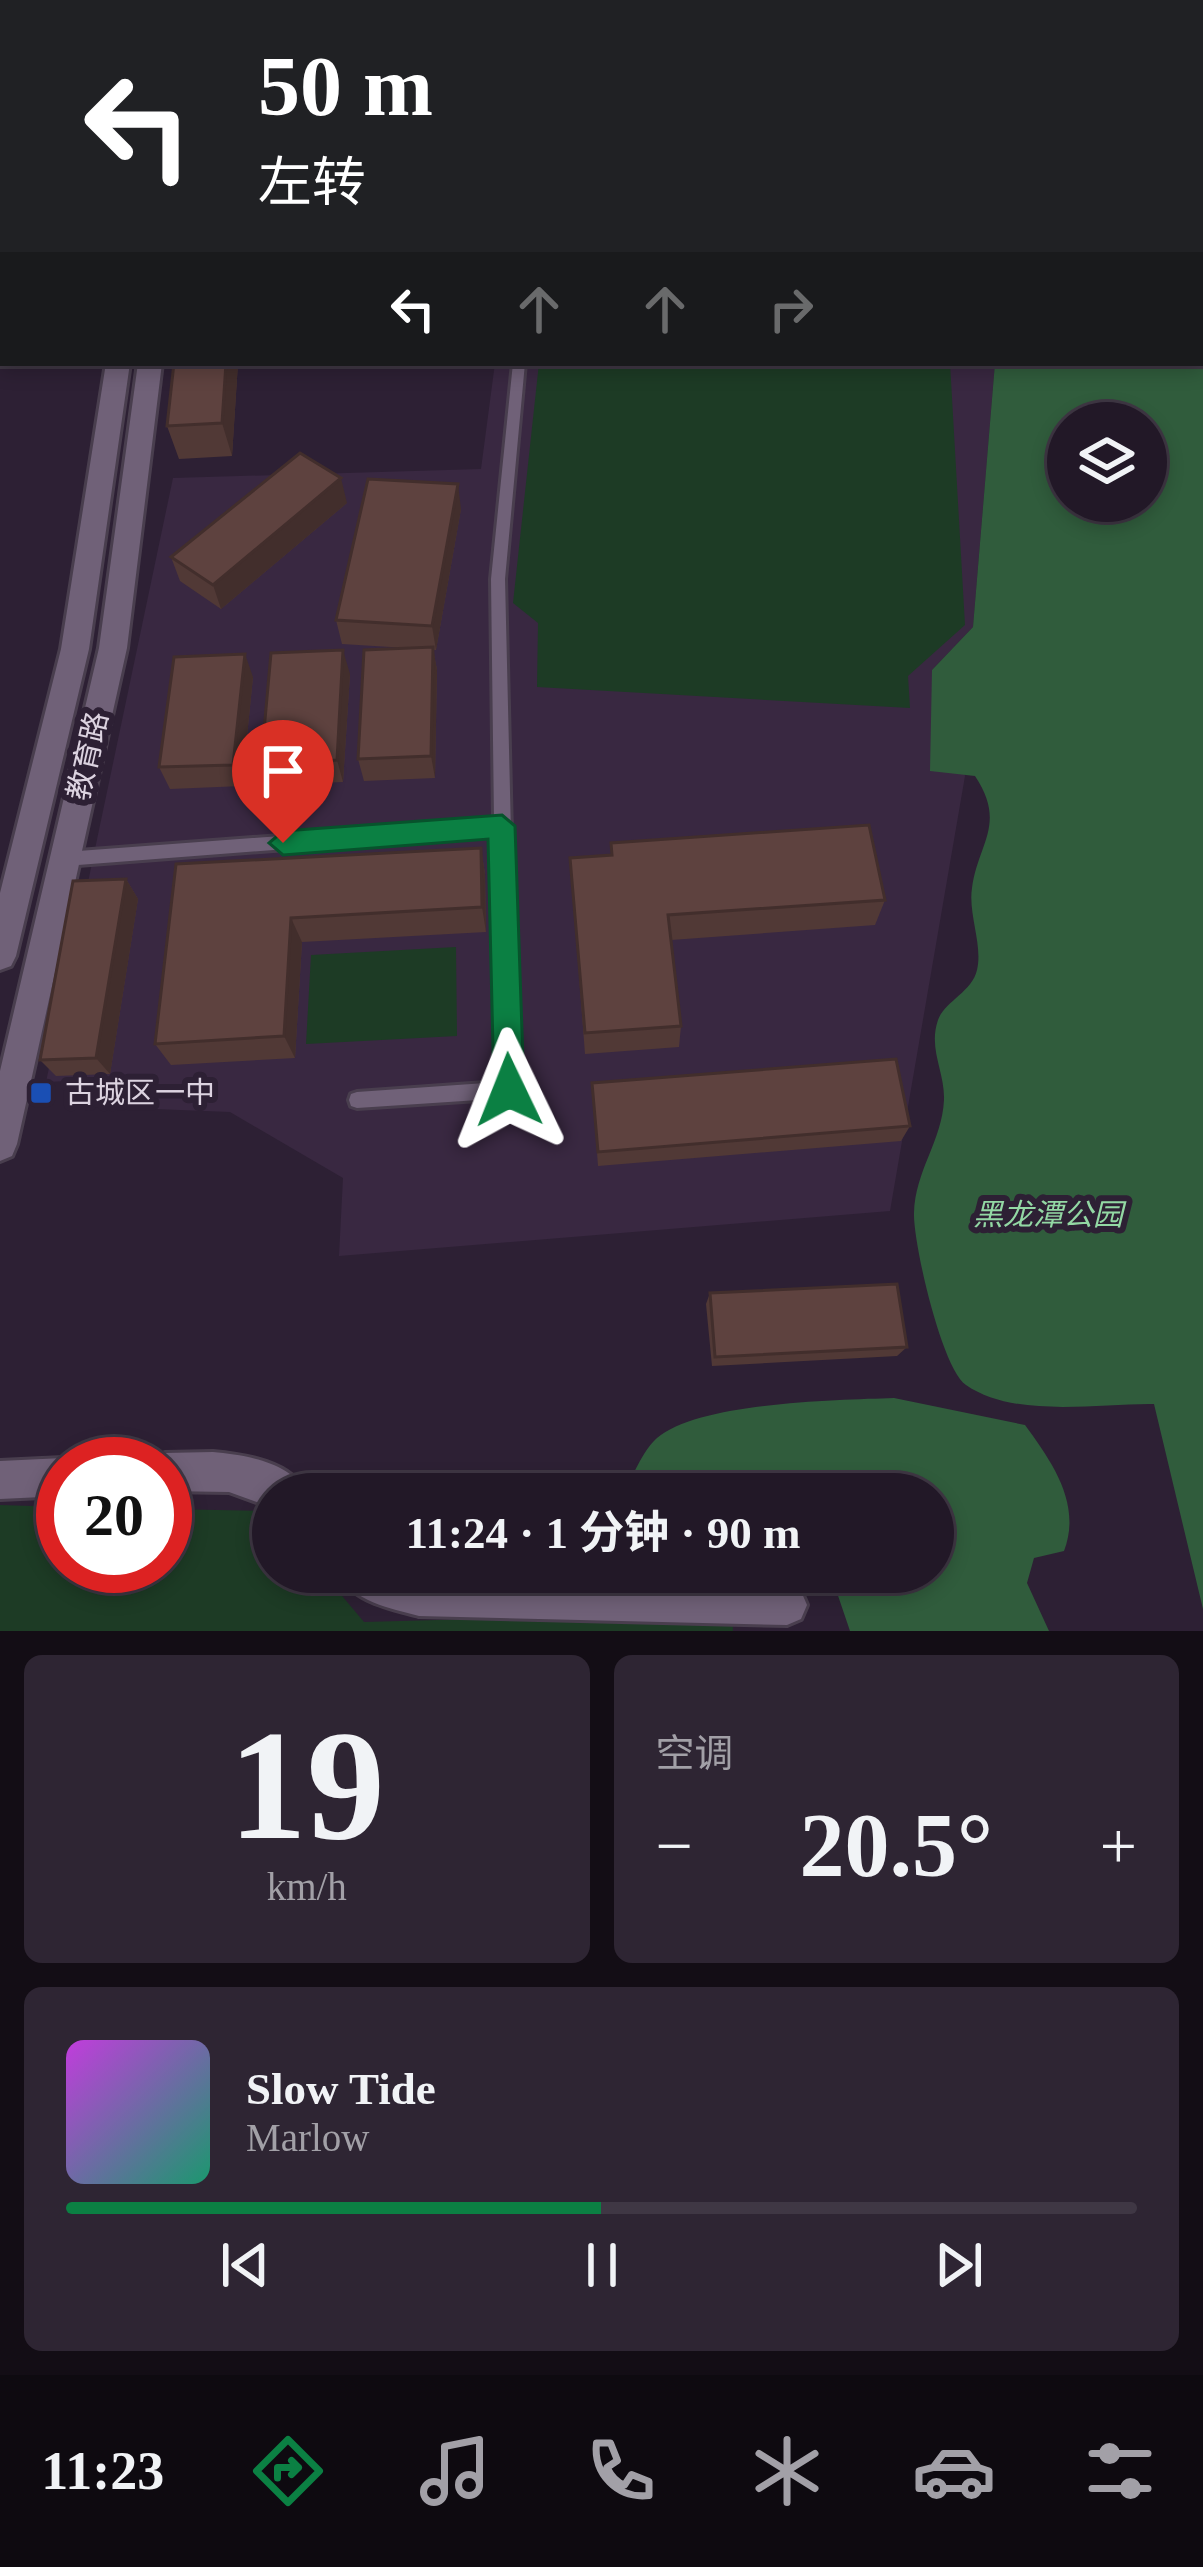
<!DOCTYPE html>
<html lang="zh">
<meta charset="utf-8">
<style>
:root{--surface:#221827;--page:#2e2533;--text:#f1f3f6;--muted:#a2a0a7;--line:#3f3744;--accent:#0b8043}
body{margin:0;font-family:"Times New Roman","Noto Sans SC",serif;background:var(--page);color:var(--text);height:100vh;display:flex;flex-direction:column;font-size:45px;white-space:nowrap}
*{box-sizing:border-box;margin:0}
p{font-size:39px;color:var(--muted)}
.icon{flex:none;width:66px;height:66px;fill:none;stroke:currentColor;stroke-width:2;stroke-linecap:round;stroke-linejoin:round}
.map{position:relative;height:1631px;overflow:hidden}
.side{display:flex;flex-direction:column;gap:24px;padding:24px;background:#130d15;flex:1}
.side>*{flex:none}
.hud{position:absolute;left:0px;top:0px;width:1203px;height:366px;box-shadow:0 6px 18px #0003,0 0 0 3px var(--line);background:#202124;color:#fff;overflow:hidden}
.fabs{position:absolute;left:1047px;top:402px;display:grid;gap:24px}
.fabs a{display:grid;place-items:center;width:120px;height:120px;border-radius:50%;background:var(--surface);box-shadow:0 6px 18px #0003,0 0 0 3px var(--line);font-size:60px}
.speed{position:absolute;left:36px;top:1437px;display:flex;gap:24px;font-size:60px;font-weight:700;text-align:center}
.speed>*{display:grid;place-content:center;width:156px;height:156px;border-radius:50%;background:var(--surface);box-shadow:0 6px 18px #0003,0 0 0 3px var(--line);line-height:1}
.speed .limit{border:18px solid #d22;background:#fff;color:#111}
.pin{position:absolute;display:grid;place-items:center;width:102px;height:102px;color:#fff;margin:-123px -51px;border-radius:50% 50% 50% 0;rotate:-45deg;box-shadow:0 0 12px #0007}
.pin .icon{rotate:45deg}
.me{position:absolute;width:132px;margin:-66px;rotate:358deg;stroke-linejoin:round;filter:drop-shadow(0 0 9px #0008)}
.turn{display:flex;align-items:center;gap:42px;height:252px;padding:0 60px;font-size:54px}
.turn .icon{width:156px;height:156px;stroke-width:2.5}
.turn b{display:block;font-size:84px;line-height:102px}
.lanes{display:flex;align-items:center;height:114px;padding:0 60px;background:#0003;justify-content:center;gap:60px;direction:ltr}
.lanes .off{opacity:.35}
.big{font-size:90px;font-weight:700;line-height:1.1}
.side .tile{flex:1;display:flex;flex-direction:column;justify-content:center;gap:18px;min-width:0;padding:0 42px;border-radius:18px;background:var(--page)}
.side .dial{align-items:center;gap:0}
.dial b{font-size:156px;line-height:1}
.song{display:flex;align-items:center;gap:36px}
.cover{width:144px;height:144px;border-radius:18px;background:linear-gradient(135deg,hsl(290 70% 55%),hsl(160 70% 35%))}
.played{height:12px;border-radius:6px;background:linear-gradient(90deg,var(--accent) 50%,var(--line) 50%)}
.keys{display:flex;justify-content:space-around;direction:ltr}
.heat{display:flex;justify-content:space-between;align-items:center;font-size:66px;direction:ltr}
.side .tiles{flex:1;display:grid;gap:24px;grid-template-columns:1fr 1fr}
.tile:last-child{grid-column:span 2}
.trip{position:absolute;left:252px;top:1473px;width:702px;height:120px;border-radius:60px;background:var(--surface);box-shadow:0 6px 18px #0003,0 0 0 3px var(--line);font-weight:700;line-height:120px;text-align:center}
.tab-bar{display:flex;height:192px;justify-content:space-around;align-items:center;background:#0e0a10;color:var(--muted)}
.tab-bar .icon{width:84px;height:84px}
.tab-bar .current{color:var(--accent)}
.tab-bar b{font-size:54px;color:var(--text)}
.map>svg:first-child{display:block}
.built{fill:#392841}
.green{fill:#1d3b25}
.forest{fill:#305c3c;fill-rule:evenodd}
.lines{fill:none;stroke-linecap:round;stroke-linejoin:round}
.lane-casing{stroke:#493e4e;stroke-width:6}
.street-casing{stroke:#493e4e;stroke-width:6}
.secondary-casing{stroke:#493e4e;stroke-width:6}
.lane{fill:#706178;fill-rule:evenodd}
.street{fill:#706178;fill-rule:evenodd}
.secondary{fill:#706178;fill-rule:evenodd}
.wall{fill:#513936}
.shaded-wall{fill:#422e2c}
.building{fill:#5e423f;stroke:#422e2c;stroke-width:3}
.route{fill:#0b8043;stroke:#07532c;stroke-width:3}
.transit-dot{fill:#1a4fb4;stroke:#2d2034;stroke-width:4.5}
.labels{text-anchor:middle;stroke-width:12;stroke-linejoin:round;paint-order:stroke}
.street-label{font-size:30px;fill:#dcd3e0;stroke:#2d2034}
.poi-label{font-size:30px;fill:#dcd3e0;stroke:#2d2034;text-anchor:start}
.park-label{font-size:30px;font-style:italic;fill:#93d8a4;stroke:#2d2034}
</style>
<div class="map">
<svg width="1203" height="1631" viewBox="0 0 1203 1631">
<rect width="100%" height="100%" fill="#2d2034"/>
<path class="built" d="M495 363H995L973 627 932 670 965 776 890 1211 339 1256 343 1178 230 1112 155 1109 158 1077 46 1082 173 478 481 469Z"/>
<path class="green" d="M539 363H950L965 625 908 676 910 708 537 687 538 623 513 603Z
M456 947 457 1036 306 1044 311 955Z
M0 1505 63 1507V1566H165V1509L270 1511 273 1572H322L364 1622 732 1612 733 1631H0Z"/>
<path class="forest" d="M1091 0H1203V1609L1154 1404C1099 1403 1015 1419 966 1385 942 1369 913 1243 914 1213 915 1171 942 1141 944 1100 945 1072 928 1049 938 1020 945 1001 972 992 977 970 983 945 968 914 972 888 978 843 1007 824 975 776L930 771 932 670 973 627 995 363H1200V3ZM1068 423H1146V501H1068Z
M894 1398 1025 1425C1052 1462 1082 1504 1064 1551L1034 1558 1027 1583 1049 1631H850L830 1572H933V1494H623C632 1478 643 1450 657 1438 699 1402 838 1400 894 1398Z"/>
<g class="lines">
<g class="lane-casing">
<path id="lane" d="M546 0H556V3H546Z
M513 363H525L505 579 517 1090 515 1096 509 1098 357 1108 351 1106 349 1100 351 1094 357 1092 500 1082 495 833 65 866 60 864 57 859 60 854 65 852 494 820 491 579Z"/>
</g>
<g class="street-casing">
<path id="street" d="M0 153H3V167H0Z
M213 1452C245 1455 293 1462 306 1494H273V1508L229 1492 165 1491V1464H149L165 1453Z
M63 1458 77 1464H63V1496L0 1499V1461Z
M339 1572 787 1585 801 1591 807 1605 801 1619 787 1625 419 1616C390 1608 352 1602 339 1572Z"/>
</g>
<g class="secondary-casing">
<path id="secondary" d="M178 0H198L177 3Z
M204 0H224V3H204Z
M106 363H130L89 649 16 956 11 966 0 970V893L61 649Z
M138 363H162L127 648 17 1144 12 1156 0 1161V1071L99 648Z"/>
</g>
<use href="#lane" class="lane"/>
<use href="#street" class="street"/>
<use href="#secondary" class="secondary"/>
</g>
<path class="wall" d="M174 363H238L232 456 179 459 167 426Z
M347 503 221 609 180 581 171 557Z
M461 509 436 650H433L437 670 435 778 364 781 358 759 407 648 342 644 336 620Z
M350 674 343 782 269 785 261 764Z
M253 677 242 786 170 789 159 767Z
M611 843 885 900 875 925 671 940 681 1026 679 1047 585 1054 570 858 611 855Z
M481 848 485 874 486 932 302 942 295 1058 171 1065 155 1044 176 864Z
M126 879 138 899 110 1074 56 1076 40 1060Z
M592 1083 910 1126 901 1141 598 1166Z
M710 1293 907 1347 897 1356 712 1366 706 1304Z"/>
<path class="shaded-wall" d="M226 363H238L232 456 222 423Z
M341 478 347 503 221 609 213 585Z
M458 484 461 509 436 650 432 626Z
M433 647 437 670 435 778 431 756Z
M343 650 350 674 343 782 337 760Z
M245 654 253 677 242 786 233 765Z
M481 848 485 874 486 932 482 907Z
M126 879 138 899 110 1074 96 1058Z
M291 918 302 942 295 1058 284 1036Z"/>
<path class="building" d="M226 0H271V3H225Z
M391 0H514L513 3H391Z
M877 0H1061V3H876Z
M174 363H226L222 423 167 426Z
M300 453 341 478 213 585 171 557Z
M368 479 458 484 432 626 336 620Z
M433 647 431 756 358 759 364 650Z
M343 650 337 760 261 764 271 653Z
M245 654 233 765 159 767 174 657Z
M869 825 885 900 668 915 681 1026 585 1033 570 858 612 855 611 843Z
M481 848 482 907 291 918 284 1036 155 1044 176 864Z
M126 879 96 1058 40 1060 73 881Z
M896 1059 910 1126 598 1152 592 1083Z
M897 1284 907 1347 715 1357 710 1293Z"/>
<path class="route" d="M502 815 515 826 524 1090 520 1100 509 1105 498 1100 494 1090 488 839 283 855 269 843 283 831Z"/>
<rect class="transit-dot" x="29" y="1081" width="24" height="24" rx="6"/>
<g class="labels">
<g class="street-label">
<text transform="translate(88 756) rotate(-77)" y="10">教育路</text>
</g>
<g class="poi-label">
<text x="65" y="1103">古城区一中</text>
</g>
<g class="park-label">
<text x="1048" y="1225">黑龙潭公园</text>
</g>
</g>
</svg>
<div class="fabs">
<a><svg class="icon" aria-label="layers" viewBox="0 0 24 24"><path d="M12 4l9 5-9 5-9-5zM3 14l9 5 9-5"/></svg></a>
</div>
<div class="speed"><div class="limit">20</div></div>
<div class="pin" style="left:283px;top:843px;background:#d93025"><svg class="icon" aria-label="arrive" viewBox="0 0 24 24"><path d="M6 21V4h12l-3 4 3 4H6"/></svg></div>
<svg class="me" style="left:509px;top:1090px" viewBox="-20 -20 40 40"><path d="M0-17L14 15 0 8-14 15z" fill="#0b8043" stroke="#fff" stroke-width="4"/></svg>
<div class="trip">11:24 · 1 分钟 · 90 m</div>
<div class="hud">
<div class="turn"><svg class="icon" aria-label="left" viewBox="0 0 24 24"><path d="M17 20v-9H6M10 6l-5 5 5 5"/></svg><div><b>50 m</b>左转</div></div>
<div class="lanes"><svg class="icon" aria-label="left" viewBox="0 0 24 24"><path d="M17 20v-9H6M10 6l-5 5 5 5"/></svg><svg class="icon off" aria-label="ahead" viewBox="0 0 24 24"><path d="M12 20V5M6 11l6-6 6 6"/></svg><svg class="icon off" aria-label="ahead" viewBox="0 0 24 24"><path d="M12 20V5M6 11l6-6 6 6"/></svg><svg class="icon off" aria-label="right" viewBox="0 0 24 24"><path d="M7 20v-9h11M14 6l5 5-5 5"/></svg></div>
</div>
</div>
<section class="side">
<div class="tiles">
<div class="tile dial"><b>19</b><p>km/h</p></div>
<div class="tile"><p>空调</p>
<div class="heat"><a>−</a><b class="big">20.5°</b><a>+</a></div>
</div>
<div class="tile">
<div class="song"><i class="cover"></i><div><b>Slow Tide</b><p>Marlow</p></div></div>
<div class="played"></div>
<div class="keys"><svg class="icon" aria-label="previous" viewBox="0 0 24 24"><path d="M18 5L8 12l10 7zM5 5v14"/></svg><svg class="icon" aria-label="pause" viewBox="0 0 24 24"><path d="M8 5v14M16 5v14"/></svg><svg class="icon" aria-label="next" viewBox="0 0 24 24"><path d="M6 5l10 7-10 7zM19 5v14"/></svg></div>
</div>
</div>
</section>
<nav class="tab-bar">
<b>11:23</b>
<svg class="icon current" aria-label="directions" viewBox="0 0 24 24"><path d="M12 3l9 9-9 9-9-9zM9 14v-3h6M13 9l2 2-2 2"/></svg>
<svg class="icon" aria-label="music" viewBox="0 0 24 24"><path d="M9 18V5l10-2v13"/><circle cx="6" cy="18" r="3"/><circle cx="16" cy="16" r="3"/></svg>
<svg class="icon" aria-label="phone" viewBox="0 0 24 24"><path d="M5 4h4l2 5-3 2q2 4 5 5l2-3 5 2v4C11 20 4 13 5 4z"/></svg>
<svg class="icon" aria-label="climate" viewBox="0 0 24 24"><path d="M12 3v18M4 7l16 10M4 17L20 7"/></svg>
<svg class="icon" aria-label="car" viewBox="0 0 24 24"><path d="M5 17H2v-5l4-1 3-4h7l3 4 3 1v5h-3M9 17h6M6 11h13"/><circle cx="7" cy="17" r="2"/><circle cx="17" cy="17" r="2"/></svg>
<svg class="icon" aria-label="filters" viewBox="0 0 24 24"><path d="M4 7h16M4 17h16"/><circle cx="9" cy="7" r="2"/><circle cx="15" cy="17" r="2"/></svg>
</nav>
